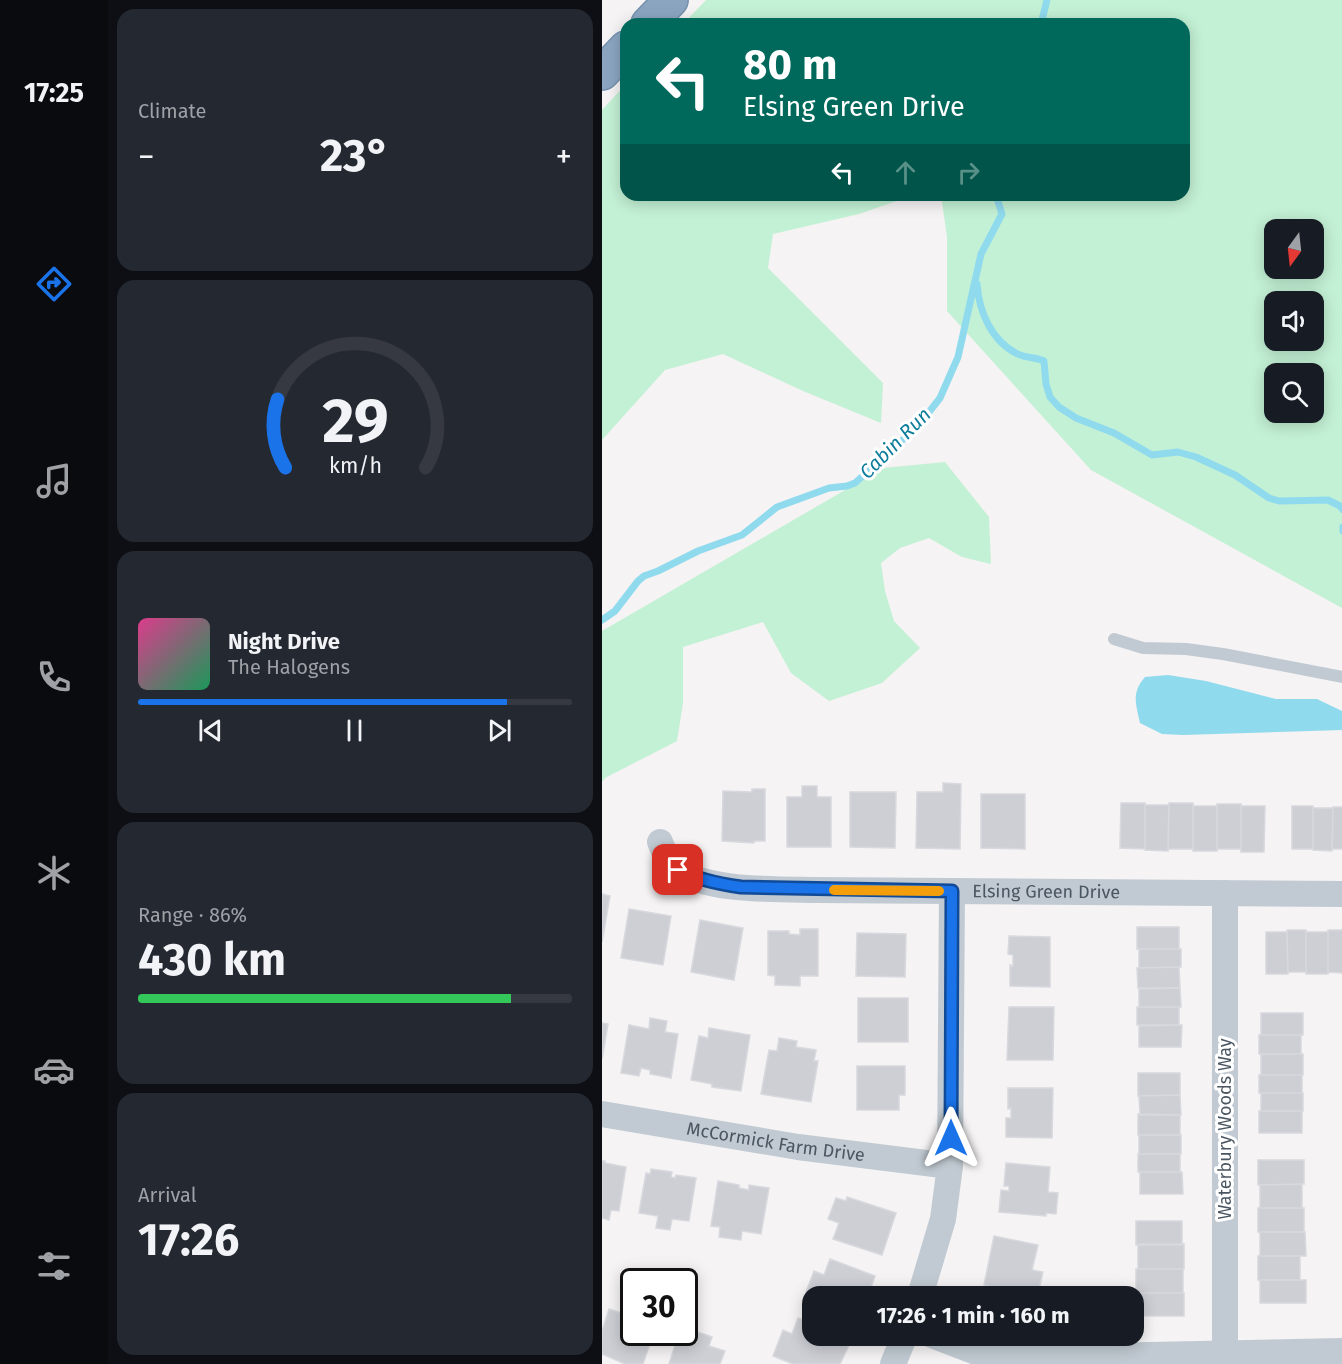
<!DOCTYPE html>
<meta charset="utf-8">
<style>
:root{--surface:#171b24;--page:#242831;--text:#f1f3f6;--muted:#9ea1a6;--line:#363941;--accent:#1a73e8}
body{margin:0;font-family:"Fira Sans",sans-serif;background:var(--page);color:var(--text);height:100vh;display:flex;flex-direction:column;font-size:22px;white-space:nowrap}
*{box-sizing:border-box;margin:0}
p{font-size:20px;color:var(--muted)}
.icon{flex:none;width:33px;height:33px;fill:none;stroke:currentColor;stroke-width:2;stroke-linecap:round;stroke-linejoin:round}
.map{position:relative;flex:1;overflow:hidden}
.panel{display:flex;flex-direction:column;gap:9px;padding:9px;background:#0d0f14;width:494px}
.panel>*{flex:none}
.hud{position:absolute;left:18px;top:18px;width:570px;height:183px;border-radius:18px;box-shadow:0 3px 15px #0003;background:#00695c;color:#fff;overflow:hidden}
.needle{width:39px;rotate:195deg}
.tools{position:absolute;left:662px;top:219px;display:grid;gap:12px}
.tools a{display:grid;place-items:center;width:60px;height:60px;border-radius:12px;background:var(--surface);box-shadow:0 3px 15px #0003;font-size:30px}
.speed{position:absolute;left:18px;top:1268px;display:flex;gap:12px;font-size:30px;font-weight:700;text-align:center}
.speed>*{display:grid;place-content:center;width:78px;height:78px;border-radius:50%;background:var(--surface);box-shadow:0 3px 15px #0003;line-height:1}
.speed .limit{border:3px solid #111;border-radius:9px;background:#fff;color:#111}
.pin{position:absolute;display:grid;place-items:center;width:51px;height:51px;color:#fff;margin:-26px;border-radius:12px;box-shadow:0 3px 9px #0006}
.me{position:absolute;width:66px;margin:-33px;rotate:0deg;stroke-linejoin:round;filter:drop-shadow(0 0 4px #0008)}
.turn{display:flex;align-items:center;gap:21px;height:126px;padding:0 24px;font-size:27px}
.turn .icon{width:78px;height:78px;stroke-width:2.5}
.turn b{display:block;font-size:42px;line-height:51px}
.lanes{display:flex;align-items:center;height:57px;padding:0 24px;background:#0003;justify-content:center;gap:30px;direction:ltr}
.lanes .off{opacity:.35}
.big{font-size:45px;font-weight:700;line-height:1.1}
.panel .card{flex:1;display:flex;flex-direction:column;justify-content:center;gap:9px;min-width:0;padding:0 21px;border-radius:18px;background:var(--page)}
.panel .dial{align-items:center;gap:0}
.dial svg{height:156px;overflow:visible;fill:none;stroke:var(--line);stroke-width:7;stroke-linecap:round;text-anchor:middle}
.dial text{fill:var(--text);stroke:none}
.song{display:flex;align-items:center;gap:18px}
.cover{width:72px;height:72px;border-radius:9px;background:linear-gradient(135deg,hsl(330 70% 55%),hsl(150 70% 35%))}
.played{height:6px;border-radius:3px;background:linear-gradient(90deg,var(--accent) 85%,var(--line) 85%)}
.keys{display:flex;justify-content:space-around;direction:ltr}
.heat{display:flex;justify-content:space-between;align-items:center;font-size:33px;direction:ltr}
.charge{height:9px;border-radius:4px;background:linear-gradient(90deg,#34c759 86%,var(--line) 0)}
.trip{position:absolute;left:200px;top:1286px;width:342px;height:60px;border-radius:18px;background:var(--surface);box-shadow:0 3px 15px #0003;font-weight:700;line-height:60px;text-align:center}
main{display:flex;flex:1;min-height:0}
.tabs{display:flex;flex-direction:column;width:108px;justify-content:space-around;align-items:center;background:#090b0e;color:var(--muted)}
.tabs .icon{width:42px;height:42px}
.tabs .on{color:var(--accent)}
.tabs b{font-size:27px;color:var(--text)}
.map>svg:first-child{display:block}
.green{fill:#c3f1d5;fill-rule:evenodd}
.water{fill:#90daee}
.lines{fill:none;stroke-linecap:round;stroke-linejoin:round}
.stream{stroke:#90daee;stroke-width:7}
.building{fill:#cdcfd5;stroke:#d7d9de;stroke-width:1.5}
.highway-casing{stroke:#7690ad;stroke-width:36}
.lane{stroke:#c1cad2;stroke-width:12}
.street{stroke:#c1cad2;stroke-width:26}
.highway{stroke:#8ba5c1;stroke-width:33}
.route-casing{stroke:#114b97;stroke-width:15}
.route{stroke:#1a73e8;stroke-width:10}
.slow{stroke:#f59e0b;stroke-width:10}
.labels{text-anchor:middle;stroke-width:6;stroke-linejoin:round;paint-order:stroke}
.street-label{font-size:18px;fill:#4a5661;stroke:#fff}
.water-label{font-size:20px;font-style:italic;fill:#0c7c9b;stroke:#fff}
</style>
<main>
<nav class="tabs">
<b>17:25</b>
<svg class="icon on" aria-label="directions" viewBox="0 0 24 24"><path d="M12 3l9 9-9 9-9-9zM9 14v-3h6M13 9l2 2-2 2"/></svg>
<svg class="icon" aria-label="music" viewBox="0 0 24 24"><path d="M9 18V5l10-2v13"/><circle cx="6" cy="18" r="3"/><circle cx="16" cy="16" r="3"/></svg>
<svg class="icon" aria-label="phone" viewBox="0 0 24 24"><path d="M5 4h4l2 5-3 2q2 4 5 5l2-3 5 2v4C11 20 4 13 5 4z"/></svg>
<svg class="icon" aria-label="climate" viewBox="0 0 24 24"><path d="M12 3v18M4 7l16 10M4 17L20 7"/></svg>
<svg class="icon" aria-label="car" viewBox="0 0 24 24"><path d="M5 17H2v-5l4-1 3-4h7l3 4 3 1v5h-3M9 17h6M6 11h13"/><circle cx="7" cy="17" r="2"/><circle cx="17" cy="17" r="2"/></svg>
<svg class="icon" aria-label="filters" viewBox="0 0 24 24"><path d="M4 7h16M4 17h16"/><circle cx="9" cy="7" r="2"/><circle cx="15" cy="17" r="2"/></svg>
</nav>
<section class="panel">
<div class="card"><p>Climate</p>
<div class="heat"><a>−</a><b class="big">23°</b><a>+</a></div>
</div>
<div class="card dial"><svg viewBox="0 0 100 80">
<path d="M14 69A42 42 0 1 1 86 69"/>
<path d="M14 69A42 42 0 0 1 10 34" stroke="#1a73e8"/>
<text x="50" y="56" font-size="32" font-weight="700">29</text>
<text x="50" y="72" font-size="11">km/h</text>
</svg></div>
<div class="card">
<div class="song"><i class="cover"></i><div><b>Night Drive</b><p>The Halogens</p></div></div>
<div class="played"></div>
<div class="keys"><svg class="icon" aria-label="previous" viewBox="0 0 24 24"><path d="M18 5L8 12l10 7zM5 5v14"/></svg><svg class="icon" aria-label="pause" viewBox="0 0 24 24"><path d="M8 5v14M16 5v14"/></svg><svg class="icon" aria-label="next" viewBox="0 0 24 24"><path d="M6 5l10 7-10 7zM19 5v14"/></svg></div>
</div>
<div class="card"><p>Range · 86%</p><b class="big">430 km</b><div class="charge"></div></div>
<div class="card"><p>Arrival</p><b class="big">17:26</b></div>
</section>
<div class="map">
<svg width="741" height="1364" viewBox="0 0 741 1364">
<rect width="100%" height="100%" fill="#f5f3f3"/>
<path class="green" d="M104 0H740V608L489 470 345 311V237L339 195H582V24H81ZM672 230H711V268H672ZM672 302H711V340H672ZM672 374H711V412H672Z
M24 84V195H312L257 214 171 234 166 268 281 383 279 423 201 391 121 354 63 370 0 440V110Z
M343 462 387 517 389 564 360 557 327 538 298 548 279 563 283 591 292 621 318 648 280 683 227 701 189 673 161 622 81 647V703L75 741 3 778 0 782V631L281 468Z"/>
<path class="water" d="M566 675 604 681 674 699H715L740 711V730L581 735 560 734 538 723C534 704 529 693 543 677Z"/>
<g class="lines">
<path class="stream" d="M439 24 445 0
M375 284C377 312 390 343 418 355 426 358 434 357 442 361L444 384 448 397 457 407 474 418 512 433 550 455 576 452 594 457 633 475 667 498 677 501 726 500 738 506 741 510
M741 527V531
M0 620 13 611 36 581 42 576 56 571 96 551 140 535 175 507 227 488 245 486 253 483 316 426 338 398 356 357 379 254 400 214 394 195"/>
</g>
<path class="building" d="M341 783 359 784 358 849 314 848 315 792H341Z
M200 786H215V797H229V847H185V797H200Z
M150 789H163V841H152V843L120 841 121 791 150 792Z
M248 792H294L293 848 248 847Z
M379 794H423V849L379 848Z
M519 803H543V849L518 848Z
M567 803H591V849H566Z
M615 804H639V849H615Z
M543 805H567L566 851 543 850Z
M591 806H615V851H591Z
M639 806H663L662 852H639Z
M690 806H711V849H690Z
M731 807H741V849H730Z
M711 808H731L730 851 711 850Z
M0 894 8 896 0 942Z
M27 909 69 916 61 965 19 958Z
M98 920 141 928 132 980 89 972Z
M535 927H577V949H535Z
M198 929H216V976H198V986L173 985V976L166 975V931H187V934L198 935Z
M685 930H704V972H686Z
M726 930H741V973L726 972Z
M664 932H685L686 974H664Z
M704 932H726V974H704Z
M255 933 304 934 303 977 254 976Z
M407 936 448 937V987L408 986V965L411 966V955L406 954Z
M537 949H579V967L537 968Z
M577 967 578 988H536L535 968Z
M578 988 579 1007H537V989Z
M256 998H306V1042H256Z
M407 1007H452L451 1060H405Z
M535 1007H577V1025H535Z
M659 1013H701V1035H659Z
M48 1018 65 1021 63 1032 76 1034 69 1078 48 1074V1070L39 1068 37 1076 19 1073 27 1025 47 1029Z
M0 1023 6 1024 0 1059Z
M577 1025H580L579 1047H537V1026Z
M107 1028 148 1035 139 1091 110 1087V1084L89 1080 97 1036 106 1038Z
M657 1035H699V1054H657Z
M177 1038 195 1041 194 1047 214 1050 212 1061H216L209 1102 159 1094 167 1050 175 1051Z
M659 1054H701V1075H659Z
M255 1066H303V1095H297V1110H255Z
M536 1073H578V1095L536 1096Z
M657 1075H700V1093H657Z
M406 1088H451L450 1138 404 1137V1118H409V1108L406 1109Z
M659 1093H701V1111H659Z
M578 1095 579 1115H538L537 1096Z
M657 1111H700V1133H657Z
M536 1114 578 1115V1135H536Z
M537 1135H579V1154H537Z
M536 1154H578V1172H536Z
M656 1160H702V1184L656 1185Z
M0 1161H3V1163L24 1167 17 1211 9 1210 7 1220 0 1218Z
M404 1163 448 1167 446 1192 456 1193 454 1214 444 1213V1216L397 1212 399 1190 407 1191V1186H402Z
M49 1169 70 1172 69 1177 73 1178 74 1175 94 1178 87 1221 70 1219 68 1230 54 1228 56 1216 37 1213 44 1173 48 1174Z
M538 1172H580L581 1194H538Z
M116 1181 137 1185V1188L147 1190V1185L167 1188 159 1234 140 1231 139 1240 117 1237 118 1227 109 1226Z
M700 1184V1208H658V1185Z
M245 1197 294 1213 280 1255 231 1239 237 1223 226 1219 234 1198 244 1201Z
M656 1208H702V1232H656Z
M534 1221H580V1245H534Z
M658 1232H703L704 1256H658Z
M392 1236 436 1245 430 1270 441 1272 436 1293 427 1291 426 1294 382 1285Z
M536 1244H582V1269H536Z
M656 1256H698V1280H656Z
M228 1259 273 1276 266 1296H213L204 1292 212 1271 222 1275Z
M534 1269H581V1293H534Z
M658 1280H704V1303H658Z
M536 1293H582V1316H537Z
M7 1309 32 1317V1332H52L41 1364H23L0 1354V1331Z
M196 1318 210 1323V1335H240L250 1339 238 1364H191L171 1356 181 1330 190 1334Z
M87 1329 110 1337 107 1346 123 1351 118 1364H67L76 1336 85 1339Z"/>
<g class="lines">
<g class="highway-casing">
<path id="highway" d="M46 24 69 0
M0 73 24 48"/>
</g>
<path class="lane" d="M512 639 541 648 584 649 621 654 741 677"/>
<g class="street">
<path id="s1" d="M58 842C62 852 66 862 75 869 102 892 181 889 216 890L741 894"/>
<path d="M623 893V1364"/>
<path id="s2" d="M0 1114 196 1147 348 1166"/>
<path d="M318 1296 341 1219 348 1166 350 891"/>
<path d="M330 1335 374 1352 404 1358 741 1351"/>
<path d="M291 1364 303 1335"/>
</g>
<use href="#highway" class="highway"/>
</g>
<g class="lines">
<g class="route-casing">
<path id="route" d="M76 870C97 880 117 884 139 887L350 891 349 1138"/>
</g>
<use href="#route" class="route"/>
<path class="slow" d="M232 890 337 891"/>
</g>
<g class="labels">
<g class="street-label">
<text dy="6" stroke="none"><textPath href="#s1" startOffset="405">Elsing Green Drive</textPath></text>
<text transform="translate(623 1129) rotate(-90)" y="6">Waterbury Woods Way</text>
<text dy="6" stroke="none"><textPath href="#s2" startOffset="176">McCormick Farm Drive</textPath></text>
</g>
<g class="water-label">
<text transform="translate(293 443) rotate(-45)" y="7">Cabin Run</text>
</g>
</g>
</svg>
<div class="tools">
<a><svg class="needle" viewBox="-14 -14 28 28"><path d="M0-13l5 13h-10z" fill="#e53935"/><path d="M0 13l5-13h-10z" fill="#9ea1a6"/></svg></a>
<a><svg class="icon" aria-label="sound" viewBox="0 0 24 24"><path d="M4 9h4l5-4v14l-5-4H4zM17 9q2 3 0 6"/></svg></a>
<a><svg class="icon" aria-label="search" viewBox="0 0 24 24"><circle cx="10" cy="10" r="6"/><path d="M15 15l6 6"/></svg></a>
</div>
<div class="speed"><div class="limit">30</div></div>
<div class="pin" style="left:76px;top:870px;background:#d93025"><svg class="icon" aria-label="arrive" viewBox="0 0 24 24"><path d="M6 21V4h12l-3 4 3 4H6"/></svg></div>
<svg class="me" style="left:349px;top:1138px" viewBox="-20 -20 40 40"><path d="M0-17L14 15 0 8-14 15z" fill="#1a73e8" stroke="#fff" stroke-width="4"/></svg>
<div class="trip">17:26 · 1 min · 160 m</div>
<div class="hud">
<div class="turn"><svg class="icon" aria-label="left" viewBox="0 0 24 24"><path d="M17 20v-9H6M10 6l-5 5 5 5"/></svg><div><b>80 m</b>Elsing Green Drive</div></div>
<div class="lanes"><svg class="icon" aria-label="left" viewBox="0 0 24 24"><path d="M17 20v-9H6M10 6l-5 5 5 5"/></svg><svg class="icon off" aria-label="ahead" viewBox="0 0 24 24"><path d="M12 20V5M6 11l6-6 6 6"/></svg><svg class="icon off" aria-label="right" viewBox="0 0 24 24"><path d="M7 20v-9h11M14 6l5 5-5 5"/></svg></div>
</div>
</div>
</main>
